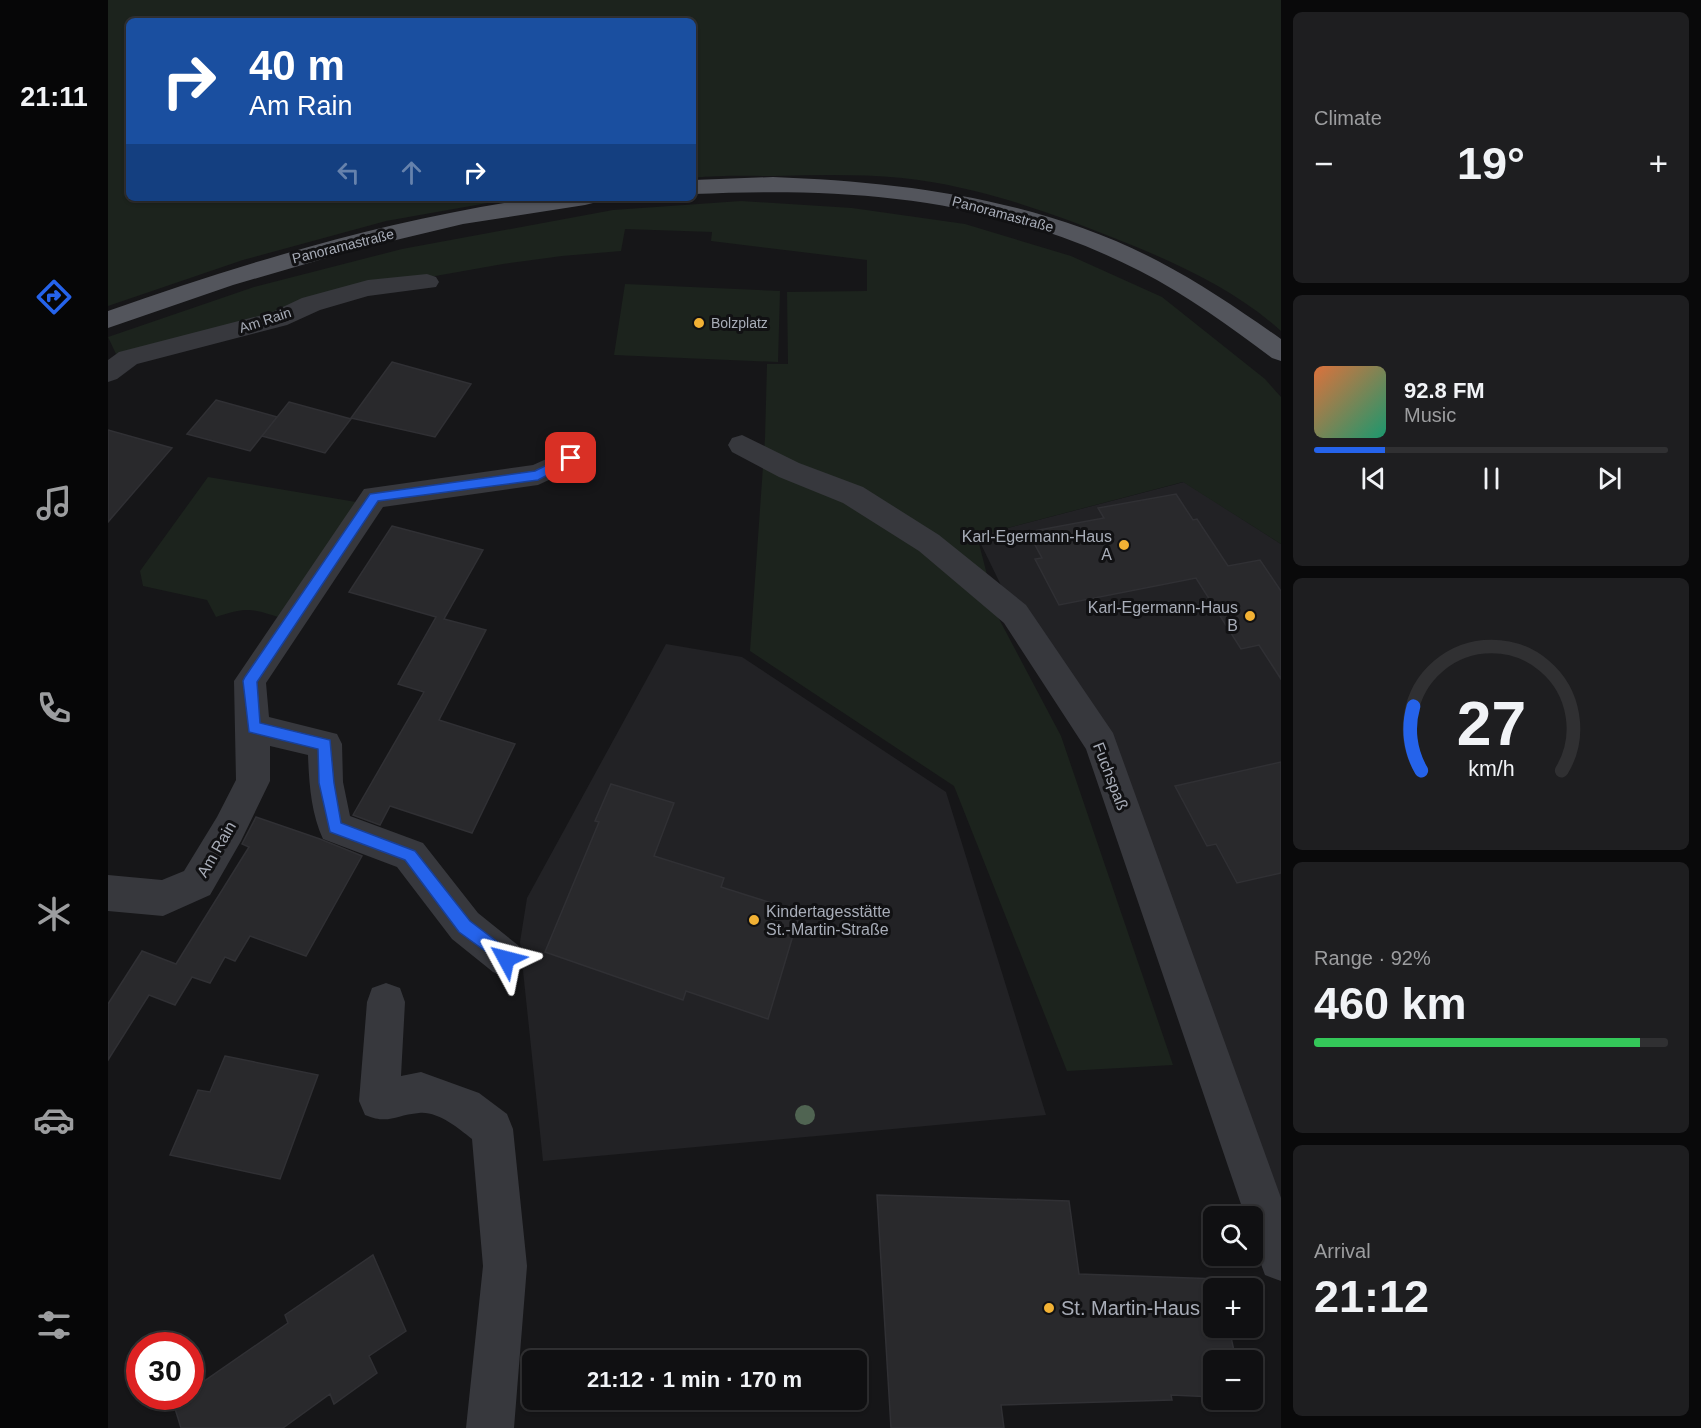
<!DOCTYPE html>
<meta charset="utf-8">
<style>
:root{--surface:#101012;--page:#1e1e20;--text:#f1f3f6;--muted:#9c9d9f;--line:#303032;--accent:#2563eb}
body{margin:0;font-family:Arial,sans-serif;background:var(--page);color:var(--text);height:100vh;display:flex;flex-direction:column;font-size:22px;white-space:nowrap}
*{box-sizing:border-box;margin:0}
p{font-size:20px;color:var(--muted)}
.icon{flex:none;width:33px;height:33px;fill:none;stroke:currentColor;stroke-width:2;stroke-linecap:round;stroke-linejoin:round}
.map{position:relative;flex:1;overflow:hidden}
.sheet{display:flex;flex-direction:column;gap:12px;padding:12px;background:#09090a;width:420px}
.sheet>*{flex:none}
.guide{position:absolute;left:18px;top:18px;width:570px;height:183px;border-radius:9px;box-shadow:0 2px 4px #0004,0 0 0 2px var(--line);background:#1a4fa0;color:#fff;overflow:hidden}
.controls{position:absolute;left:1095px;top:1206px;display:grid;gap:12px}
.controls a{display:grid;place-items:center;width:60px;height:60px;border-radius:9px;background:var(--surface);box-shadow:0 2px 4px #0004,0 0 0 2px var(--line);font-size:30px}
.speed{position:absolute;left:18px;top:1332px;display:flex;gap:12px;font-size:30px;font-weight:700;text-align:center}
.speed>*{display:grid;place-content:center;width:78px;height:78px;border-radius:50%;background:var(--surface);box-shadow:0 2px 4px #0004,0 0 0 2px var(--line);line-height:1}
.speed .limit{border:9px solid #d22;background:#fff;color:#111}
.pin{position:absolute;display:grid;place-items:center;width:51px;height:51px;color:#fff;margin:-26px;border-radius:12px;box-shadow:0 3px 9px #0006}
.me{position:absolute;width:66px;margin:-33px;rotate:308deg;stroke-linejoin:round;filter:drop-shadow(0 0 4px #0008)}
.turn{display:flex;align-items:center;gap:21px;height:126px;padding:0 24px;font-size:27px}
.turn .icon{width:78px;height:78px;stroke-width:2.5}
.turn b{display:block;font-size:42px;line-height:51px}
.lanes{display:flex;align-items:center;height:57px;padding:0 24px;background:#0003;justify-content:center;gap:30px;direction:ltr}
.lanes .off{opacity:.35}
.big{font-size:45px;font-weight:600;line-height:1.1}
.sheet .card{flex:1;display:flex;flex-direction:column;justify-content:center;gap:9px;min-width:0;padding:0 21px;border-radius:9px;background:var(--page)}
.sheet .dial{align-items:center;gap:0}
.dial svg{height:156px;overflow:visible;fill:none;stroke:var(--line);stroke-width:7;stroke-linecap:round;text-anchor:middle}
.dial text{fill:var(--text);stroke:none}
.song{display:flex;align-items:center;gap:18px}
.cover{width:72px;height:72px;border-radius:9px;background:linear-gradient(135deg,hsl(20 70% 55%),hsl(160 70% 35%))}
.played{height:6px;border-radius:3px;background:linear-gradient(90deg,var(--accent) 20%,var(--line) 20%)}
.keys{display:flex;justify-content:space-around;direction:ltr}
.heat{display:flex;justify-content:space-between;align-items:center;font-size:33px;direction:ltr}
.charge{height:9px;border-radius:4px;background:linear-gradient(90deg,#34c759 92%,var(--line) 0)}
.trip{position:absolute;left:414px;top:1350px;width:345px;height:60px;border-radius:9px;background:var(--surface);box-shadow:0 2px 4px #0004,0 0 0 2px var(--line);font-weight:600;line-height:60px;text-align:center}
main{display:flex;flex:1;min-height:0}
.menu{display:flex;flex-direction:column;width:108px;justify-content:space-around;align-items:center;background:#060607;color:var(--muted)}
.menu .icon{width:42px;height:42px}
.menu .selected{color:var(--accent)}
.menu b{font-size:27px;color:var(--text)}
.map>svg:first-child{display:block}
.built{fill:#222225}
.green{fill:#1c231d}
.building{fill:#29292c;stroke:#303034;stroke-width:1.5}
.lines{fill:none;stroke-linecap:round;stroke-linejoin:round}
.minor{fill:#37383d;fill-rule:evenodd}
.major{fill:#53555c;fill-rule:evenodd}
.tree{fill:#506452}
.route{fill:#2563eb;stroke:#184099;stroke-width:1.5}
.poi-dot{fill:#f2b134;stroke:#111113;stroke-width:2}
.labels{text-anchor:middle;stroke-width:6;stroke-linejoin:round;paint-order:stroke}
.far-street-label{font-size:14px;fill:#a8adb8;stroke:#111113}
.far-poi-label{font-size:14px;fill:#a8adb8;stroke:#111113;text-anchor:start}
.poi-label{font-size:16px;fill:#a8adb8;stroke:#111113;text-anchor:end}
.street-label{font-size:16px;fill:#a8adb8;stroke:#111113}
.near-poi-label{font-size:20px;fill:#a8adb8;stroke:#111113;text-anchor:start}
</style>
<main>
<nav class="menu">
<b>21:11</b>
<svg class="icon selected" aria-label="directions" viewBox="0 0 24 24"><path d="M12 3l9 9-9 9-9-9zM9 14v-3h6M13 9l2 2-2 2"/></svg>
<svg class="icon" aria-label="music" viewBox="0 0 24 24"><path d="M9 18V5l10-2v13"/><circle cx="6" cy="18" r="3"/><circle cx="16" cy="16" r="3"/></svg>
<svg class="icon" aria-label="phone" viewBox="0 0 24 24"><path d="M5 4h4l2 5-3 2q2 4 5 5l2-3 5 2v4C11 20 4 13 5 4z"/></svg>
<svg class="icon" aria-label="climate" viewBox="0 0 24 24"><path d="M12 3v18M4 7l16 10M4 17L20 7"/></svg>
<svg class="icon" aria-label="car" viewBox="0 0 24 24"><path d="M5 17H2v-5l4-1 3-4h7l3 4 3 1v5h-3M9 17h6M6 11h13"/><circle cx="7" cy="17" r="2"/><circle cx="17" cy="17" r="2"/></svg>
<svg class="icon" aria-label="filters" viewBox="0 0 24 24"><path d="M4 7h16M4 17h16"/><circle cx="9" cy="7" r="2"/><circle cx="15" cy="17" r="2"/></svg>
</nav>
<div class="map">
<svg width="1173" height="1428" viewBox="0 0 1173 1428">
<rect width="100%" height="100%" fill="#161618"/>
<path class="built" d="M1076 482 1173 544V1259L993 743 907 614 869 536Z
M558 644 634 657 838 792 938 1115 435 1161 412 942 419 898Z"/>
<path class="green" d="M0 0H1173V331C1129 291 1071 264 1016 242 945 213 870 186 794 178 751 174 709 175 667 176 640 176 612 175 585 178V21H21V198H408L278 221 135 260 0 306Z
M633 201 744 208 857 224 963 256 1054 297 1157 379 1173 397V544L1075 482 869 536 890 617 953 736 1065 1065 959 1071 846 786 642 651 657 438 659 364H680L679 292 759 291V260L603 241 604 232 517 229 513 251 454 256 395 264 288 283 8 354 0 337 146 287 294 249 505 210Z
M517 284 672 291 670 362 506 355Z
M100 477 254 503 173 618C143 608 138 607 108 617L99 600 35 586 32 571Z"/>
<path class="building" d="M284 362 363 384 327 437 243 418Z
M108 400 169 417 142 451 79 434Z
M181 402 243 419 217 453 154 436Z
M0 430 64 448 0 522Z
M1068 494 1085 520 1089 519 1120 566 1152 560 1173 591V679L1151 645 1133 649 1088 578 951 605 927 559 934 558 920 532 996 518 990 508Z
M284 526 375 550 336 619 378 630 331 720 407 744 364 833 282 806 272 825 245 815 316 692 290 684 328 617 241 592Z
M1173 762V873L1129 883 1108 844 1099 846 1067 786Z
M503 784 566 803 546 856 616 878 613 887 692 912 660 1019 578 991 575 1000 437 952 491 822 487 821Z
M148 817 212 839 254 856 198 956 142 936 127 961 117 957 102 983 84 977 67 1005 41 995 0 1060V1004L34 951 68 964 141 847 134 844Z
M117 1056 210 1075 172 1179 62 1155 90 1090 102 1092Z
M769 1195 961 1201 971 1274 1111 1279 1113 1288H1106V1328H1121L1128 1360H1106V1397L1063 1395 1064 1400 893 1405 896 1428H783Z
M265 1255 298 1331 261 1356 269 1373 226 1404 222 1394 175 1428H73L65 1402 74 1396H82V1391L180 1323 177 1315Z"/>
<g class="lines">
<path class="minor" d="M319 274 328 277 331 282 328 287 260 296 212 310 179 325 29 364 9 379 0 382V360L11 352 162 313 194 298 260 280Z
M634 435 691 463 755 487 831 535 918 605 1005 733 1173 1198V1281L1157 1275C1149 1254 1144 1238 1144 1216H1137L978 749 896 623 811 551 735 503 671 477 624 452 620 445 624 438Z
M463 448 473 451 477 458 473 465 430 485 275 507 158 683 161 717 229 734 234 744 235 782 242 816 315 843 370 913 411 946 417 959 411 972 398 978 385 972 344 939 289 867 215 839C203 813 201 783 200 755L162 746V781L133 841 102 895 55 916 0 911V875L54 880 76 871 109 817 128 780 126 681 256 489 425 465Z
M278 983 292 988 297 1002 293 1076 313 1072 371 1093 399 1114 405 1129 419 1266 406 1428H358L375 1266 364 1139C350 1128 330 1111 311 1113 287 1115 281 1125 257 1115L251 1101 259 1002 264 988Z"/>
<path class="major" d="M665 177C797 182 931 199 1050 261 1094 284 1133 311 1173 339V361L1164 358C1121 326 1079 295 1032 271 887 197 743 187 585 194V180Z
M429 198H488L485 203 477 205 355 224 242 251 125 285 0 328V311C139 262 282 219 429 198Z"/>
</g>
<circle class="tree" cx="697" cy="1115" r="10"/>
<path class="route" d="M463 453 469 458 467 461 430 480 270 501 149 682 152 723 222 740 226 783 233 823 307 851 362 921 404 953 406 959 404 964 398 966 351 932 297 860 222 832 211 783 210 749 141 732 135 681 137 677 262 494 427 471Z"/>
<g class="poi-dot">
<circle cx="591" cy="323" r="6"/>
<circle cx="1016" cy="545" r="6"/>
<circle cx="1142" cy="616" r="6"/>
<circle cx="646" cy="920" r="6"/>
<circle cx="941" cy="1308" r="6"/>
</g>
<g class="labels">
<g class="far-street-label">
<text transform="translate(895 214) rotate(15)" y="5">Panoramastraße</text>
<text transform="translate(235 246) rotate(-14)" y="5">Panoramastraße</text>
<text transform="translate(157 320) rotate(-18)" y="5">Am Rain</text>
</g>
<g class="far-poi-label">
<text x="603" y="328">Bolzplatz</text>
</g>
<g class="poi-label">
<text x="1004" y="542">Karl-Egermann-Haus<tspan x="1004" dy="18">A</tspan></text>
<text x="1130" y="613">Karl-Egermann-Haus<tspan x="1130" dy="18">B</tspan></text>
<text x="658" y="917" text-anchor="start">Kindertagesstätte<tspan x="658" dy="18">St.-Martin-Straße</tspan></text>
</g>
<g class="street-label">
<text transform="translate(1003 776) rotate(69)" y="6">Fuchspaß</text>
<text transform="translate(108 849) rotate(-60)" y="6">Am Rain</text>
</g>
<g class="near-poi-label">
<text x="953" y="1315">St. Martin-Haus</text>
</g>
</g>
</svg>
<div class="controls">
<a><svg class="icon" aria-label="search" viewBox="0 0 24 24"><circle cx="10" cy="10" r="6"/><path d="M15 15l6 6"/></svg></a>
<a>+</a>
<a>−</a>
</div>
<div class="speed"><div class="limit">30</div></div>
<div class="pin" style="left:463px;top:458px;background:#d93025"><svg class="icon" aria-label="arrive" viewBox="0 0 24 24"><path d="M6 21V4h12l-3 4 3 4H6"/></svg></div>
<svg class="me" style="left:398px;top:959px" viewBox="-20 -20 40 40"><path d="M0-17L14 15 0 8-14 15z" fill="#2563eb" stroke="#fff" stroke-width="4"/></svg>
<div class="trip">21:12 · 1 min · 170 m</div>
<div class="guide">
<div class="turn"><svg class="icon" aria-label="right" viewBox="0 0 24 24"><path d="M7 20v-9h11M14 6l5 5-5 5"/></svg><div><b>40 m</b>Am Rain</div></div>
<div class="lanes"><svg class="icon off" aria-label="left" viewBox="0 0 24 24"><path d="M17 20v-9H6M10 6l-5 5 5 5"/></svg><svg class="icon off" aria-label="ahead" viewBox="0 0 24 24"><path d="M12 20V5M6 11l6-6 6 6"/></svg><svg class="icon" aria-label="right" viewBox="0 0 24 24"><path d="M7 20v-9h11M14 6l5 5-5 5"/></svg></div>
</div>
</div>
<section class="sheet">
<div class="card"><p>Climate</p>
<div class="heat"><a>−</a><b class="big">19°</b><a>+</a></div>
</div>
<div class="card">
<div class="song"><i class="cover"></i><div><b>92.8 FM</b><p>Music</p></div></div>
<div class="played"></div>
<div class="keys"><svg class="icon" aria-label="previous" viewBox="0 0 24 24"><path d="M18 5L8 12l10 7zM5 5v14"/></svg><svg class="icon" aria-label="pause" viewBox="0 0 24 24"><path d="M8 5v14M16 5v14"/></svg><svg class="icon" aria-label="next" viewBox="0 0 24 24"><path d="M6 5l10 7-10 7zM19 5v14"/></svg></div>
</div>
<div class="card dial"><svg viewBox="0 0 100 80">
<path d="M14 69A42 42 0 1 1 86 69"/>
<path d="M14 69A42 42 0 0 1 10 36" stroke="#2563eb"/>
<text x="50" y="56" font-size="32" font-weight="700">27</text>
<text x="50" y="72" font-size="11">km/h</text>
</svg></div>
<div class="card"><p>Range · 92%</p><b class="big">460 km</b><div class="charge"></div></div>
<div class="card"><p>Arrival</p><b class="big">21:12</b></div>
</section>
</main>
